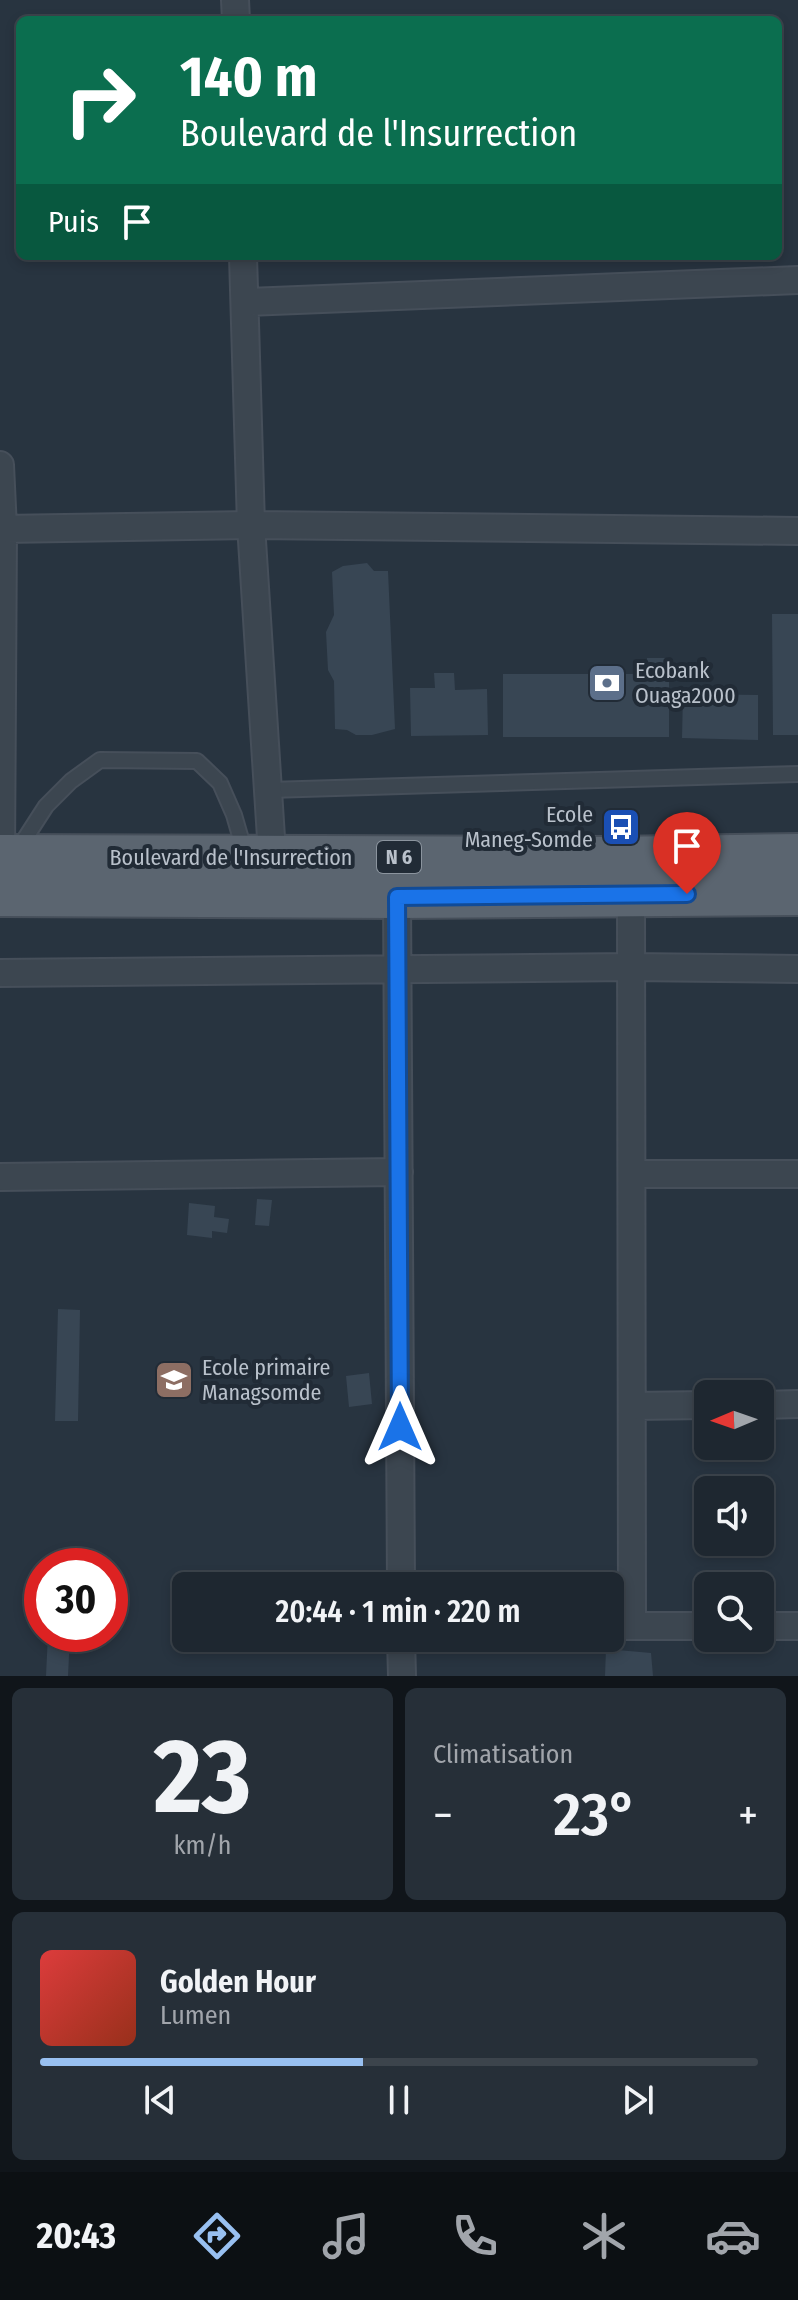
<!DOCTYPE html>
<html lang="fr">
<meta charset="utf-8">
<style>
:root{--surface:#1e2730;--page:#262f38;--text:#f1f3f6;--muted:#a1a5ab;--line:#3c444c;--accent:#98c0f1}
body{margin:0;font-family:"Fira Sans Condensed",sans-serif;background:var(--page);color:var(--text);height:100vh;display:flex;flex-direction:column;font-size:30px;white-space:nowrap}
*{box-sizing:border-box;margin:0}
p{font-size:26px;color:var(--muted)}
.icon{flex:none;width:44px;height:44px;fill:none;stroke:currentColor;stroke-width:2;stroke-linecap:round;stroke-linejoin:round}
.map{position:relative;height:1676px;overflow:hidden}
.side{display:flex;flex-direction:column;gap:12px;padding:12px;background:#10151a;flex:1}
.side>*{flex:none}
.hud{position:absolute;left:16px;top:16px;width:766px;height:244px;border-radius:12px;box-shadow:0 4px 12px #0003,0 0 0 2px var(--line);background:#0b6e4f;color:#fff;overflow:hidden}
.needle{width:52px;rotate:268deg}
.fabs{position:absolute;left:694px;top:1380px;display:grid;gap:16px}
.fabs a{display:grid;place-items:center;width:80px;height:80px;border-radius:12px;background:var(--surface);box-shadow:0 4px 12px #0003,0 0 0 2px var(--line);font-size:40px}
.speed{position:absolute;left:24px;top:1548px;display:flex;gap:16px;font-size:40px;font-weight:700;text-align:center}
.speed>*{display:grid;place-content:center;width:104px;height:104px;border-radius:50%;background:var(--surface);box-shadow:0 4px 12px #0003,0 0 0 2px var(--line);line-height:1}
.speed .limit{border:12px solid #d22;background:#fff;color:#111}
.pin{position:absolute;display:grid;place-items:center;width:68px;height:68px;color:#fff;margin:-82px -34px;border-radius:50% 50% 50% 0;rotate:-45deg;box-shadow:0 0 8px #0007}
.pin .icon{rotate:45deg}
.me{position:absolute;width:88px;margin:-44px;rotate:0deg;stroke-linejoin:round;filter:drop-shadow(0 0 6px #0008)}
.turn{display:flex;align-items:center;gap:28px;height:168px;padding:0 32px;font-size:36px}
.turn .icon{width:104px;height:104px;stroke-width:2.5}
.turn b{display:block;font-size:56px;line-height:68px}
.then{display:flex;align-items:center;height:76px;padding:0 32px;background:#0003;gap:16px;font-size:30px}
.big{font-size:60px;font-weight:600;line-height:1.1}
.side .widget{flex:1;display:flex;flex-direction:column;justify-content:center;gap:12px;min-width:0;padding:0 28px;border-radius:12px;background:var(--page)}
.side .dial{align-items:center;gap:0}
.dial b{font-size:104px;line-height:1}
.song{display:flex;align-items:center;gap:24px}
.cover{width:96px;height:96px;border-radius:12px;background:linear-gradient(135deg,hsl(0 70% 55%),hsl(10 70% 35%))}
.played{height:8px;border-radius:4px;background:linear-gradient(90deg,var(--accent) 45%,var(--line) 45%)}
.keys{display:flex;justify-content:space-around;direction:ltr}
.heat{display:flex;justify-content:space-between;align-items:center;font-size:44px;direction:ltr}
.side .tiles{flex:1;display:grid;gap:12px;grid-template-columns:1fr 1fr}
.widget:last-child{grid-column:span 2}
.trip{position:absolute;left:172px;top:1572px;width:452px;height:80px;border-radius:12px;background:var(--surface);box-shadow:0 4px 12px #0003,0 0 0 2px var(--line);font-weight:600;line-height:80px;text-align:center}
.menu{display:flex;height:128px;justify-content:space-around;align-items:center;background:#0c1013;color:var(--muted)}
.menu .icon{width:56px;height:56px}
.menu .active{color:var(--accent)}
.menu b{font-size:36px;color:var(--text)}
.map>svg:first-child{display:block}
.building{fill:#384654}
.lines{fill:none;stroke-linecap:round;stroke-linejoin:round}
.lane-casing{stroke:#464f5a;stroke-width:18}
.street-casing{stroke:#464f5a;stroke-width:30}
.primary-casing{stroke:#464f5a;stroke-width:46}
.lane{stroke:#3c4650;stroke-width:14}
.street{stroke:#3c4650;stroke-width:26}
.primary{stroke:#5b6570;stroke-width:42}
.route-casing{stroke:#114b97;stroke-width:20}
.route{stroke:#1a73e8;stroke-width:14}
.labels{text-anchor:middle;stroke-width:8;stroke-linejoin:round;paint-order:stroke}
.shield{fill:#212b36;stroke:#8b949e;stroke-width:2}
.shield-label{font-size:20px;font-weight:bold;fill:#b9c1cb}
.poi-label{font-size:22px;fill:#b9c1cb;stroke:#212b36;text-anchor:start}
.street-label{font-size:22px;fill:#b9c1cb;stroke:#212b36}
</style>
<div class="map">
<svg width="798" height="1676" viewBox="0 0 798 1676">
<rect width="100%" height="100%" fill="#283440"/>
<path class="building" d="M367 563 374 571H388L395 729 372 735H356L347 730 335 729 334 681 328 670 326 632 334 615 332 572 343 566Z
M772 614H798V735H773Z
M647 658H669V737H503V674H647Z
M434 673H454L455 690 487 689 488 735 411 736 410 688H435Z
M683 694 758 695V740L682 738Z
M257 1199 272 1200 269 1226 255 1225Z
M189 1203 215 1206 214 1217 229 1219 227 1233 212 1231V1238L187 1235Z
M58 1309 80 1310 78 1421H55Z
M369 1373 372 1404 349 1407 346 1376Z
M48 1634H70L68 1676H46Z
M606 1649 651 1653 653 1676H605Z"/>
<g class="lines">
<g class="lane-casing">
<path id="lane" d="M269 790 798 774
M17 851 46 806 71 781 100 760 197 761 220 783 234 815 245 853"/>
</g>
<g class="street-casing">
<path id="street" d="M235 0 236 20
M243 256 251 525 273 869
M245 302 798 280
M0 465 3 529 1 856
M3 529 251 525 798 531
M631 894 632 1626
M397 897 401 1586
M0 973 631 967 798 969
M632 1174H798
M0 1177 399 1172
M760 1405 798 1404
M632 1406 708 1405
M610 1626H708
M760 1626H798
M401 1638 402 1676"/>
</g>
<g class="primary-casing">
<path id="primary" d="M0 856 614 858 798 855
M0 895 397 897 798 894"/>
</g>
<use href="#lane" class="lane"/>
<use href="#street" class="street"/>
<use href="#primary" class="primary"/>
</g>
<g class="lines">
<g class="route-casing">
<path id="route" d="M400 1427 397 897 687 894"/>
</g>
<use href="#route" class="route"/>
</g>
<defs>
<g id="bank-square" transform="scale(2)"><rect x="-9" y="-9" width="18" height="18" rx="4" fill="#5c6f8a" stroke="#212b36"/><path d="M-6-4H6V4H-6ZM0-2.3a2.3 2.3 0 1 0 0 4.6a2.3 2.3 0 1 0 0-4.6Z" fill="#fff"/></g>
<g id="bus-square" transform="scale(2)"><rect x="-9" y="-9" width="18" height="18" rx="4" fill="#1a4fb4" stroke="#212b36"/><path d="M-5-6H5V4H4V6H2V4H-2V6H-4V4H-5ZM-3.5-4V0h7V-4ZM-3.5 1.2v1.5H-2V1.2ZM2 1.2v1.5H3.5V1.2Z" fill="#fff"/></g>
<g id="school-square" transform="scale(2)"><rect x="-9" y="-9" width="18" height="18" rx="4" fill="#8d6e63" stroke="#212b36"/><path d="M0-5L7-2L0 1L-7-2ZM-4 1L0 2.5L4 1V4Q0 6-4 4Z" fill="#fff"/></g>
</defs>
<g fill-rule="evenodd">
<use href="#bank-square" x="607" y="683"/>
<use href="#bus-square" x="621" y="827"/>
<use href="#school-square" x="174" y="1380"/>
</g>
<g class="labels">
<rect class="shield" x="377" y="841" width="44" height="32" rx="6"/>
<g class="shield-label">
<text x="399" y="864">N 6</text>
</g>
<g class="poi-label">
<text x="635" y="678">Ecobank<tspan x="635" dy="25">Ouaga2000</tspan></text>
<text x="593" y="822" text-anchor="end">Ecole<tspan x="593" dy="25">Maneg-Somde</tspan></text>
<text x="202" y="1375">Ecole primaire<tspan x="202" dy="25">Managsomde</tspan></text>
</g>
<g class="street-label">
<text x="231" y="865">Boulevard de l'Insurrection</text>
</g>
</g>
</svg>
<div class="fabs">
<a><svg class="needle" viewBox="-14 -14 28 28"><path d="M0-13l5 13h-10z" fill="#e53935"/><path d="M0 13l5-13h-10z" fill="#a1a5ab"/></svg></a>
<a><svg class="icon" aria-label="sound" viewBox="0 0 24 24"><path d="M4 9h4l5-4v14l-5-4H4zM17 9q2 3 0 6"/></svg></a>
<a><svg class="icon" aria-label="search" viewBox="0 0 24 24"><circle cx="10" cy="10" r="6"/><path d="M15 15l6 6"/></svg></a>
</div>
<div class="speed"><div class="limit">30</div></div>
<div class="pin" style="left:687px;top:894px;background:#d93025"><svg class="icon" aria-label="arrive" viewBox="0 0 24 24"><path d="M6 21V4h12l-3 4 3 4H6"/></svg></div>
<svg class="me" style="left:400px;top:1427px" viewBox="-20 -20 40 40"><path d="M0-17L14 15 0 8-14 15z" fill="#1a73e8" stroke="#fff" stroke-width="4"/></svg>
<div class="trip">20:44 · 1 min · 220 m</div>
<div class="hud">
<div class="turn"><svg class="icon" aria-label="right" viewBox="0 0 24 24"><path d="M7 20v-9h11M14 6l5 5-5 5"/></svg><div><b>140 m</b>Boulevard de l'Insurrection</div></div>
<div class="then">Puis<svg class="icon" aria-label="arrive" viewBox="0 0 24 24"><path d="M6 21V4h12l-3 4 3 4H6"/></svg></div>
</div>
</div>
<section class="side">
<div class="tiles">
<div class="widget dial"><b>23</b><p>km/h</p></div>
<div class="widget"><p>Climatisation</p>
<div class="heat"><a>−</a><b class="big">23°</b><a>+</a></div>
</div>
<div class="widget">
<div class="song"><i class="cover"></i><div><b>Golden Hour</b><p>Lumen</p></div></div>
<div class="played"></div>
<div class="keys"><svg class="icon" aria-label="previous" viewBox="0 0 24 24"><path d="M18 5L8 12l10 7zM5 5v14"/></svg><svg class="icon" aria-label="pause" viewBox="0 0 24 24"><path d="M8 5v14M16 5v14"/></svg><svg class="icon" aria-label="next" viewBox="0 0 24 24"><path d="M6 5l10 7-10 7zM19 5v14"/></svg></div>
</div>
</div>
</section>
<nav class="menu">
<b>20:43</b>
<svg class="icon active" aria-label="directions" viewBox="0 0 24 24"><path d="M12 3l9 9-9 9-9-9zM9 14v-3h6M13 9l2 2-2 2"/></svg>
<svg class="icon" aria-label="music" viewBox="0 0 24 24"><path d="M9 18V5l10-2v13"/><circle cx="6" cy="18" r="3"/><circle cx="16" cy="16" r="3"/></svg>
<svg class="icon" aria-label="phone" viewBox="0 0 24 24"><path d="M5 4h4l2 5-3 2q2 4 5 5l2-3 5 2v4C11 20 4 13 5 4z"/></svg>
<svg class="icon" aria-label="climate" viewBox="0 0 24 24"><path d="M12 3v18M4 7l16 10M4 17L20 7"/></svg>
<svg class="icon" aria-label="car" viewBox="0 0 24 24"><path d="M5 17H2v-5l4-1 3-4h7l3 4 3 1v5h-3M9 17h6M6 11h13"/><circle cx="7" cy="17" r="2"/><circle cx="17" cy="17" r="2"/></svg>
</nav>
